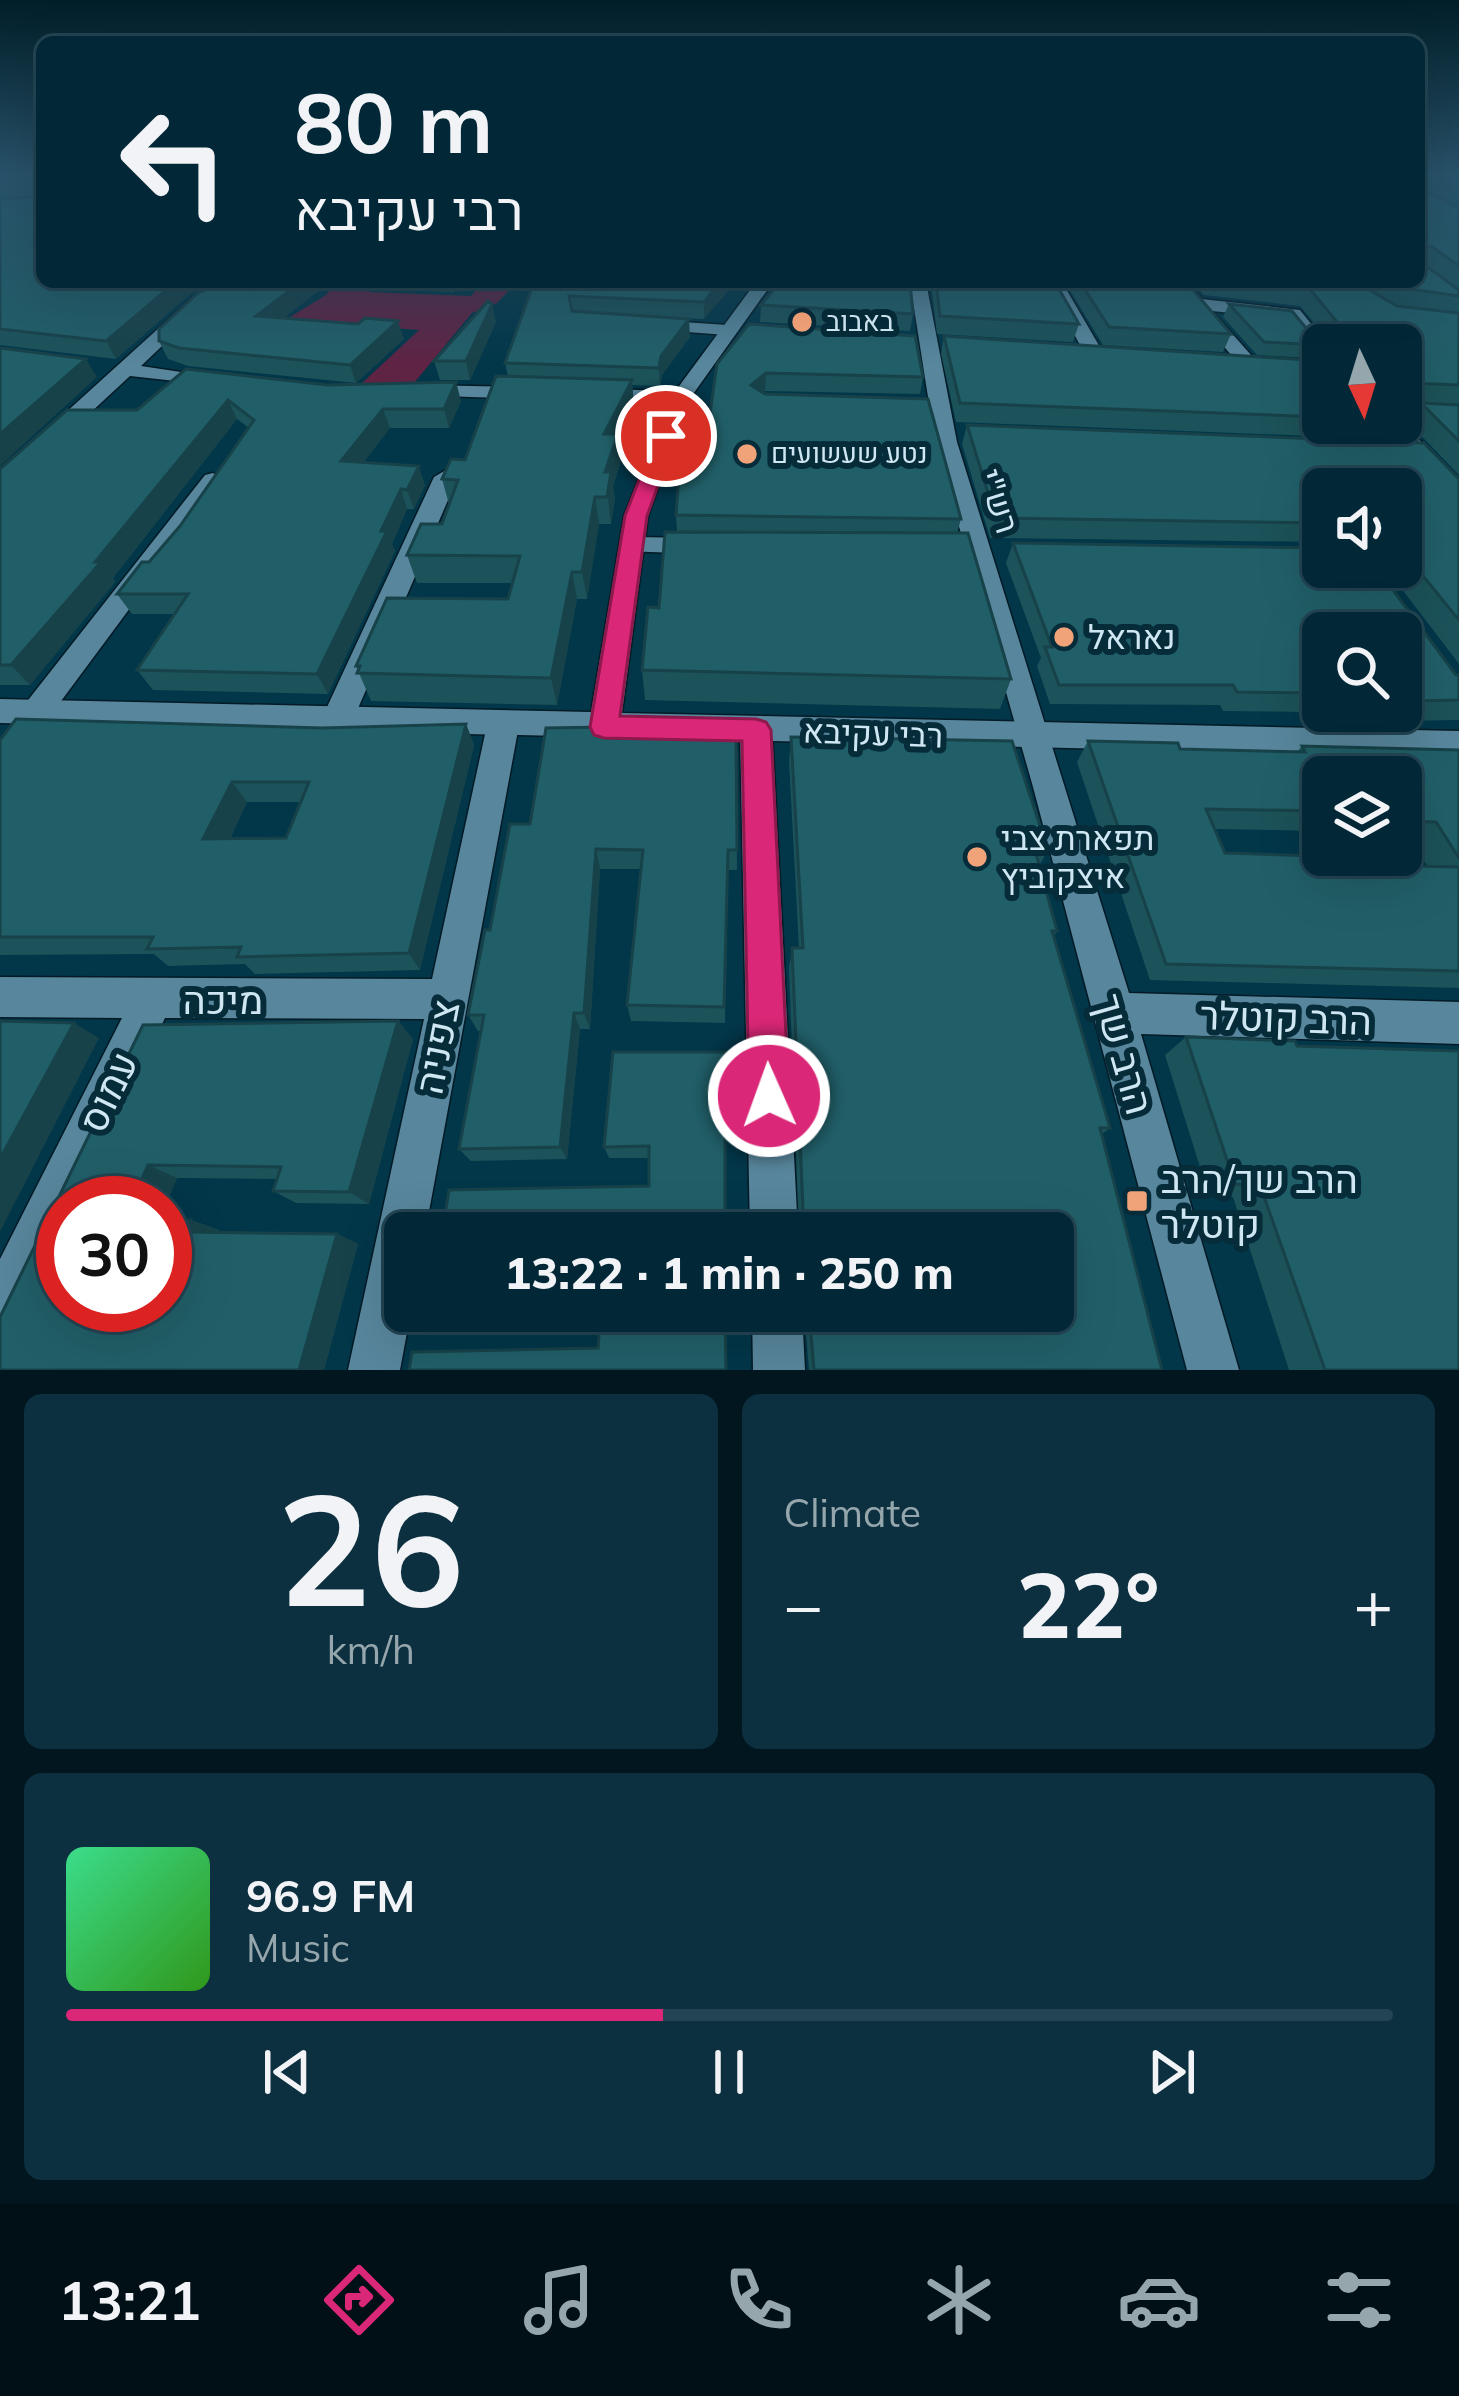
<!DOCTYPE html>
<meta charset="utf-8">
<style>
:root{--surface:#022837;--page:#0c303f;--text:#f1f3f6;--muted:#96a6ad;--line:#234452;--accent:#db2777}
body{margin:0;font-family:Mulish,Heebo,sans-serif;background:var(--page);color:var(--text);height:100vh;display:flex;flex-direction:column;font-size:45px;white-space:nowrap}
*{box-sizing:border-box;margin:0}
p{font-size:39px;color:var(--muted)}
.icon{flex:none;width:66px;height:66px;fill:none;stroke:currentColor;stroke-width:2;stroke-linecap:round;stroke-linejoin:round}
.map{position:relative;height:1370px;overflow:hidden}
.side{display:flex;flex-direction:column;gap:24px;padding:24px;background:#01161e;flex:1}
.side>*{flex:none}
.banner{position:absolute;left:36px;top:36px;width:1389px;height:252px;border-radius:18px;box-shadow:0 12px 48px #0002,0 0 0 3px var(--line);background:#022837;color:var(--text);overflow:hidden}
.needle{width:78px;rotate:176deg}
.fabs{position:absolute;left:1302px;top:324px;display:grid;gap:24px}
.fabs a{display:grid;place-items:center;width:120px;height:120px;border-radius:18px;background:var(--surface);box-shadow:0 12px 48px #0002,0 0 0 3px var(--line);font-size:60px}
.speed{position:absolute;left:36px;top:1176px;display:flex;gap:24px;font-size:60px;font-weight:700;text-align:center}
.speed>*{display:grid;place-content:center;width:156px;height:156px;border-radius:50%;background:var(--surface);box-shadow:0 12px 48px #0002,0 0 0 3px var(--line);line-height:1}
.speed .limit{border:18px solid #d22;background:#fff;color:#111}
.pin{position:absolute;display:grid;place-items:center;width:102px;height:102px;color:#fff;margin:-51px;border:6px solid #fff;border-radius:50%;box-shadow:0 3px 12px #0007}
.me{position:absolute;width:132px;margin:-66px;rotate:358deg;stroke-linejoin:round;filter:drop-shadow(0 0 9px #0008)}
.turn{display:flex;align-items:center;gap:42px;height:252px;padding:0 60px;font-size:54px}
.turn .icon{width:156px;height:156px;stroke-width:2.5}
.turn b{display:block;font-size:84px;line-height:102px}
.big{font-size:90px;font-weight:800;line-height:1.1}
.side .widget{flex:1;display:flex;flex-direction:column;justify-content:center;gap:18px;min-width:0;padding:0 42px;border-radius:18px;background:var(--page)}
.side .dial{align-items:center;gap:0}
.dial b{font-size:156px;line-height:1}
.song{display:flex;align-items:center;gap:36px}
.cover{width:144px;height:144px;border-radius:18px;background:linear-gradient(135deg,hsl(150 70% 55%),hsl(110 70% 35%))}
.played{height:12px;border-radius:6px;background:linear-gradient(90deg,var(--accent) 45%,var(--line) 45%)}
.keys{display:flex;justify-content:space-around;direction:ltr}
.heat{display:flex;justify-content:space-between;align-items:center;font-size:66px;direction:ltr}
.side .tiles{flex:1;display:grid;gap:24px;grid-template-columns:1fr 1fr}
.widget:last-child{grid-column:span 2}
.trip{position:absolute;left:384px;top:1212px;width:690px;height:120px;border-radius:18px;background:var(--surface);box-shadow:0 12px 48px #0002,0 0 0 3px var(--line);font-weight:800;line-height:120px;text-align:center}
.tab-bar{display:flex;height:192px;justify-content:space-around;align-items:center;background:#011016;color:var(--muted)}
.tab-bar .icon{width:84px;height:84px}
.tab-bar .on{color:var(--accent)}
.tab-bar b{font-size:54px;color:var(--text)}
.map>svg:first-child{display:block}
.green{fill:#5f2344}
.lines{fill:none;stroke-linecap:round;stroke-linejoin:round}
.street-casing{stroke:#041b26;stroke-width:3}
.secondary-casing{stroke:#041b26;stroke-width:3}
.street{fill:#58869c;fill-rule:evenodd}
.secondary{fill:#58869c;fill-rule:evenodd}
.wall{fill:#1c5259;fill-rule:evenodd}
.shaded-wall{fill:#174249}
.building{fill:#215f68;stroke:#174249;stroke-width:3;fill-rule:evenodd}
.route{fill:#db2777;stroke:#8e194d;stroke-width:3}
.poi-dot{fill:#f0a278;stroke:#062b39;stroke-width:4.5}
.labels{text-anchor:middle;stroke-width:12;stroke-linejoin:round;paint-order:stroke}
.far-poi-label{font-size:27px;fill:#cfe7f3;stroke:#062b39;text-anchor:start}
.street-label{font-size:33px;fill:#cfe7f3;stroke:#062b39}
.poi-label{font-size:33px;fill:#cfe7f3;stroke:#062b39;text-anchor:start}
.near-street-label{font-size:39px;fill:#cfe7f3;stroke:#062b39}
.near-poi-label{font-size:39px;fill:#cfe7f3;stroke:#062b39;text-anchor:start}
</style>
<div class="map">
<svg width="1459" height="1370" viewBox="0 0 1459 1370">
<rect width="100%" height="100%" fill="#023649"/>
<path class="green" d="M337 282H380L369 292 471 296 483 282H517L497 303 472 313 414 383 361 384 419 330 285 320 326 295Z"/>
<g class="lines">
<g class="street-casing">
<path id="street" d="M232 282H254L204 306 141 366 221 378V386L130 376 8 489 0 491V472L192 298Z
M910 282H926L957 442 1129 993 1459 1002V1044L1141 1034 1239 1370H1187L1033 787 935 442Z
M1046 282H1062L1104 354 1101 358H1087Z
M1170 282H1187L1202 299 1300 310 1328 345H1323V357L1316 355 1288 319 1212 311 1259 364 1242 368Z
M653 320 727 325 736 330 727 335 647 329 644 325Z
M417 385 531 387 541 393 531 399 410 395V387Z
M597 389 681 391 691 397 681 403 590 399V391Z
M1401 421 1459 481V502L1451 500 1380 423Z
M446 470 458 477 353 720 348 729H326L321 720 434 477Z
M213 473 225 480 47 720H25L21 712 25 704 205 475Z
M632 537 705 538 718 546 705 554 623 551 619 545Z
M503 713 514 716 519 725 425 1233H405V1311H411L400 1370H348L424 1019 165 1018 78 1203H63V1235L18 1331 0 1338V1259L122 1018 0 1017V977L432 979 487 725 492 716Z
M756 718 767 721 772 730 798 1233H750L740 730 745 721Z
M752 1311H802L805 1370H753Z"/>
</g>
<g class="secondary-casing">
<path id="secondary" d="M756 282H773L691 397 648 516 622 713 1459 731V757L0 723V699L591 712 624 516 671 397Z"/>
</g>
<use href="#street" class="street"/>
<use href="#secondary" class="secondary"/>
</g>
<path class="wall" d="M9 173H42L190 294 116 359 0 345V199L35 196 0 198V177L14 176Z
M1419 173H1459V405L1406 402 1401 410V345H1330L1331 343 1300 306 1204 295 1192 282H1356L1399 306 1356 282H1419Z
M221 282H320L322 288 283 318 404 339 356 383 188 366 168 359 159 341Z
M378 282H465L454 292 380 289Z
M512 282H632L726 291 704 319 655 317 690 337 662 375 660 386 632 385 634 406 619 437 621 461 613 486 615 499 611 524H599L587 599H577L557 705 371 701 356 666 508 599 512 583H417L407 555 442 524 449 504 442 479 465 460 508 377 505 363 532 290Z
M931 282H1055L1079 324 1073 342 937 334Z
M1065 282H1186L1231 334 1223 352 1103 345Z
M1229 304 1320 345 1313 358 1257 355 1223 317Z
M761 305 913 314 910 331 760 322Z
M496 322 470 380H440L434 361Z
M944 336 1323 361V423H1399L1388 439 956 422 941 354Z
M717 364 923 377 920 394 765 391 763 392 961 519 957 533 1011 679 1000 709 645 700 642 670 677 532 676 515 709 420Z
M186 369 461 401 449 428H390L363 463 425 485 414 509H407L392 544 395 551 328 694 153 690 137 670 175 614H132L117 594 149 562 180 526 249 428 237 419 113 578 115 582 30 685H0V469L137 410Z
M1421 403 1459 405V475L1408 422Z
M967 425 1459 479V664L1385 567H1401V489H1323V542L990 538 962 444Z
M1013 543 1323 548V567H1376L1456 675H1459V720L1396 721 1390 713 1223 711 1220 705 1050 704 1037 666 1041 658 1006 563ZM1323 633H1401V711H1323Z
M466 724 474 745 420 970 255 974 245 964 168 966 154 954 0 955V740ZM247 802H301L286 838 230 839Z
M607 727 609 738 736 739 737 870H728L725 1023 631 1021 627 1005 641 869H600L590 1029H580L567 1159 471 1161 459 1149 481 1031H478L468 1015 490 930 530 824Z
M791 737 1048 850 1039 866 1057 931 1054 936 1110 1128 1102 1134 1162 1370H809L804 1311H1053V1233H799L789 968 792 948H799L789 761Z
M1088 741 1180 749 1297 752 1302 746 1459 750V988L1150 980 1077 762ZM1323 777H1401V841L1413 842 1428 867 1354 865 1225 853 1214 829 1318 831 1323 839Z
M398 1021 413 1039 369 1204 296 1203 273 1191 277 1179 177 1178 165 1206V1203H63V1305H165V1220H191L219 1230 218 1233 337 1234 358 1244 324 1370H0V1317L143 1025Z
M1186 1037 1297 1046 1459 1370H1289L1233 1197 1209 1196 1165 1055Z
M613 1052 726 1233 649 1186V1158H609L604 1147Z"/>
<path class="shaded-wall" d="M176 282H220L190 294 116 359 106 341Z
M301 282H320L322 288 264 334 256 316Z
M451 282H465L454 292Z
M720 282H736L704 319V302Z
M492 304 496 322 470 380 466 361Z
M689 319 690 337 662 375 660 386 659 368 661 356Z
M398 321 404 339 356 383 350 365Z
M86 359 97 377 0 466V434Z
M766 373 765 391 751 403V385Z
M632 380 634 406 619 437 621 461 613 486 615 499 611 524 605 472 604 434Z
M456 382 461 401 449 428 444 409Z
M228 400 237 419 113 578 115 582 30 685 11 665Z
M383 409 390 428 349 481 341 461Z
M419 466 425 485 414 509 407 490Z
M401 489 407 509 392 544 395 551 328 694 317 674Z
M595 497 599 524 587 599 582 572Z
M572 572 577 599 557 705 551 678Z
M466 724 474 745 420 970 409 953Z
M232 782 247 802 221 858 203 839Z
M596 849 600 869 590 1029 584 1013Z
M574 1013 580 1029 567 1159 560 1147Z
M398 1021 413 1039 369 1204 349 1192Z
M74 1023 99 1038 0 1232V1159Z
M148 1165 177 1178 165 1206V1203H131Z
M191 1220 219 1230 214 1242 186 1232Z
M337 1234 358 1244 324 1370H299Z"/>
<path class="building" d="M21 173H42V282H176L106 341 0 329V199L34 197 38 193 33 181 0 183V177L25 176Z
M1419 173H1459V191L1424 174 1425 191 1459 208V266L1431 246 1425 247 1426 266 1459 290V296L1410 289 1397 282H1419Z
M221 282H301L256 316 358 324 365 318 398 321 350 365 179 348 159 341V329L198 293Z
M534 282 664 284 665 282H720L704 302 569 296 572 311 689 319 661 356 659 368 505 363Z
M780 282H910L913 314 761 305Z
M936 282H1055L1079 324 940 316Z
M1080 282H1186L1231 334 1109 327Z
M1250 282H1356L1397 306 1459 313V385L1410 383 1409 398 1401 400V345H1338L1337 332 1342 328 1309 288Z
M488 301 492 304 466 361H434Z
M1229 304 1292 311 1320 345 1264 342Z
M749 324 915 336 923 377 766 373 751 385 765 394 928 399 961 519 676 515 680 463H695L698 420H709L717 364Z
M944 336 1323 361V417L960 403Z
M0 348 86 359 0 434Z
M186 369 327 385 456 382 444 409H383L341 461 419 466 407 490 401 489 381 531H387L317 674 137 670 188 594H117L142 562H149L180 526 254 420 228 400 95 562H101L11 665H0V469L67 410H137Z
M496 376 632 380 604 434H618L605 472H611L607 497H595L582 572H572L551 678 357 673 360 666H356L387 598 508 599 520 556 407 555 421 524H442L458 480 442 479 451 459 465 460Z
M1421 403 1459 405V441Z
M967 425 1424 443 1459 479V620L1401 549V489H1339V479L1329 477 1315 486 1323 493V523L996 518Z
M665 532 968 533 1011 679 642 670 648 607 659 608Z
M1013 543 1323 548V567H1376L1456 675H1459V700L1414 701 1409 694H1401V633H1323V693L1237 692 1233 685H1059L1045 647H1052Z
M16 719 322 728 466 724 409 953 237 957 241 947 147 949 153 937H0V740ZM232 782H309L286 838 203 839Z
M607 727 606 738 736 739 737 850H728L724 1007 627 1005 643 850 596 849 584 1013H574L560 1147 459 1149 484 1015H468L485 930H490L510 824H530L546 728Z
M791 737 1012 741 1048 850H1035L1057 931H1052L1110 1128H1100L1162 1370H814L809 1311H1053V1233H804L792 948H803Z
M1088 741 1178 743 1180 749 1305 752 1302 746 1459 750V858L1436 822 1401 821V777H1323V811L1206 809 1225 853 1350 857 1354 865 1459 867V971L1166 964Z
M0 1021 74 1023 0 1159Z
M398 1021 349 1192 273 1191 281 1167 148 1165 131 1203H63V1305H165V1220H191L186 1232 337 1234 299 1370H0V1317L143 1025Z
M1186 1037 1295 1041 1297 1046 1459 1051V1370H1325L1260 1185 1235 1184Z
M613 1052H725V1233H442L449 1190 649 1186V1146L604 1147Z
M601 1311H725L726 1370H409L412 1352 598 1348Z"/>
<linearGradient id="sky" x2="0" y2="1"><stop stop-color="#011e28"/><stop offset="0.48" stop-color="#28526a"/><stop offset="1" stop-color="#28526a" stop-opacity="0"/></linearGradient>
<rect width="1459" height="364" fill="url(#sky)"/>
<path class="route" d="M666 431 676 436 647 516 620 716 756 719 766 722 771 730 789 1096 783 1110 769 1116 755 1110 749 1096 742 741 604 738 594 735 590 727 625 516 656 436Z"/>
<g class="poi-dot">
<circle cx="802" cy="322" r="12"/>
<circle cx="747" cy="454" r="12"/>
<circle cx="1064" cy="637" r="12"/>
<circle cx="977" cy="857" r="12"/>
<rect x="1125" y="1189" width="24" height="24" rx="6"/>
</g>
<g class="labels">
<g class="far-poi-label">
<text x="826" y="331">באבוב</text>
<text x="771" y="463">נטע שעשועים</text>
</g>
<g class="street-label">
<text transform="translate(999 501) rotate(72)" y="12">רש"י</text>
<text transform="translate(873 733) rotate(2)" y="12">רבי עקיבא</text>
</g>
<g class="poi-label">
<text x="1088" y="649">נאראל</text>
<text x="1001" y="850">תפארת צבי<tspan x="1001" dy="38">איצקוביץ</tspan></text>
</g>
<g class="near-street-label">
<text x="223" y="1014">מיכה</text>
<text transform="translate(1286 1018) rotate(2)" y="14">הרב קוטלר</text>
<text transform="translate(437 1047) rotate(-79)" y="14">צפניה</text>
<text transform="translate(1124 1054) rotate(74)" y="14">הרב שך</text>
<text transform="translate(108 1092) rotate(-64)" y="14">עמוס</text>
</g>
<g class="near-poi-label">
<text x="1161" y="1193">הרב שך/הרב<tspan x="1161" dy="45">קוטלר</tspan></text>
</g>
</g>
</svg>
<div class="fabs">
<a><svg class="needle" viewBox="-14 -14 28 28"><path d="M0-13l5 13h-10z" fill="#e53935"/><path d="M0 13l5-13h-10z" fill="#96a6ad"/></svg></a>
<a><svg class="icon" aria-label="sound" viewBox="0 0 24 24"><path d="M4 9h4l5-4v14l-5-4H4zM17 9q2 3 0 6"/></svg></a>
<a><svg class="icon" aria-label="search" viewBox="0 0 24 24"><circle cx="10" cy="10" r="6"/><path d="M15 15l6 6"/></svg></a>
<a><svg class="icon" aria-label="layers" viewBox="0 0 24 24"><path d="M12 4l9 5-9 5-9-5zM3 14l9 5 9-5"/></svg></a>
</div>
<div class="speed"><div class="limit">30</div></div>
<div class="pin" style="left:666px;top:436px;background:#d93025"><svg class="icon" aria-label="arrive" viewBox="0 0 24 24"><path d="M6 21V4h12l-3 4 3 4H6"/></svg></div>
<svg class="me" style="left:769px;top:1096px" viewBox="-20 -20 40 40"><circle r="17" fill="#db2777" stroke="#fff" stroke-width="3"/><path d="M0-11L8 9 0 5-8 9z" fill="#fff"/></svg>
<div class="trip">13:22 · 1 min · 250 m</div>
<div class="banner">
<div class="turn"><svg class="icon" aria-label="left" viewBox="0 0 24 24"><path d="M17 20v-9H6M10 6l-5 5 5 5"/></svg><div><b>80 m</b>רבי עקיבא</div></div>
</div>
</div>
<section class="side">
<div class="tiles">
<div class="widget dial"><b>26</b><p>km/h</p></div>
<div class="widget"><p>Climate</p>
<div class="heat"><a>−</a><b class="big">22°</b><a>+</a></div>
</div>
<div class="widget">
<div class="song"><i class="cover"></i><div><b>96.9 FM</b><p>Music</p></div></div>
<div class="played"></div>
<div class="keys"><svg class="icon" aria-label="previous" viewBox="0 0 24 24"><path d="M18 5L8 12l10 7zM5 5v14"/></svg><svg class="icon" aria-label="pause" viewBox="0 0 24 24"><path d="M8 5v14M16 5v14"/></svg><svg class="icon" aria-label="next" viewBox="0 0 24 24"><path d="M6 5l10 7-10 7zM19 5v14"/></svg></div>
</div>
</div>
</section>
<nav class="tab-bar">
<b>13:21</b>
<svg class="icon on" aria-label="directions" viewBox="0 0 24 24"><path d="M12 3l9 9-9 9-9-9zM9 14v-3h6M13 9l2 2-2 2"/></svg>
<svg class="icon" aria-label="music" viewBox="0 0 24 24"><path d="M9 18V5l10-2v13"/><circle cx="6" cy="18" r="3"/><circle cx="16" cy="16" r="3"/></svg>
<svg class="icon" aria-label="phone" viewBox="0 0 24 24"><path d="M5 4h4l2 5-3 2q2 4 5 5l2-3 5 2v4C11 20 4 13 5 4z"/></svg>
<svg class="icon" aria-label="climate" viewBox="0 0 24 24"><path d="M12 3v18M4 7l16 10M4 17L20 7"/></svg>
<svg class="icon" aria-label="car" viewBox="0 0 24 24"><path d="M5 17H2v-5l4-1 3-4h7l3 4 3 1v5h-3M9 17h6M6 11h13"/><circle cx="7" cy="17" r="2"/><circle cx="17" cy="17" r="2"/></svg>
<svg class="icon" aria-label="filters" viewBox="0 0 24 24"><path d="M4 7h16M4 17h16"/><circle cx="9" cy="7" r="2"/><circle cx="15" cy="17" r="2"/></svg>
</nav>
